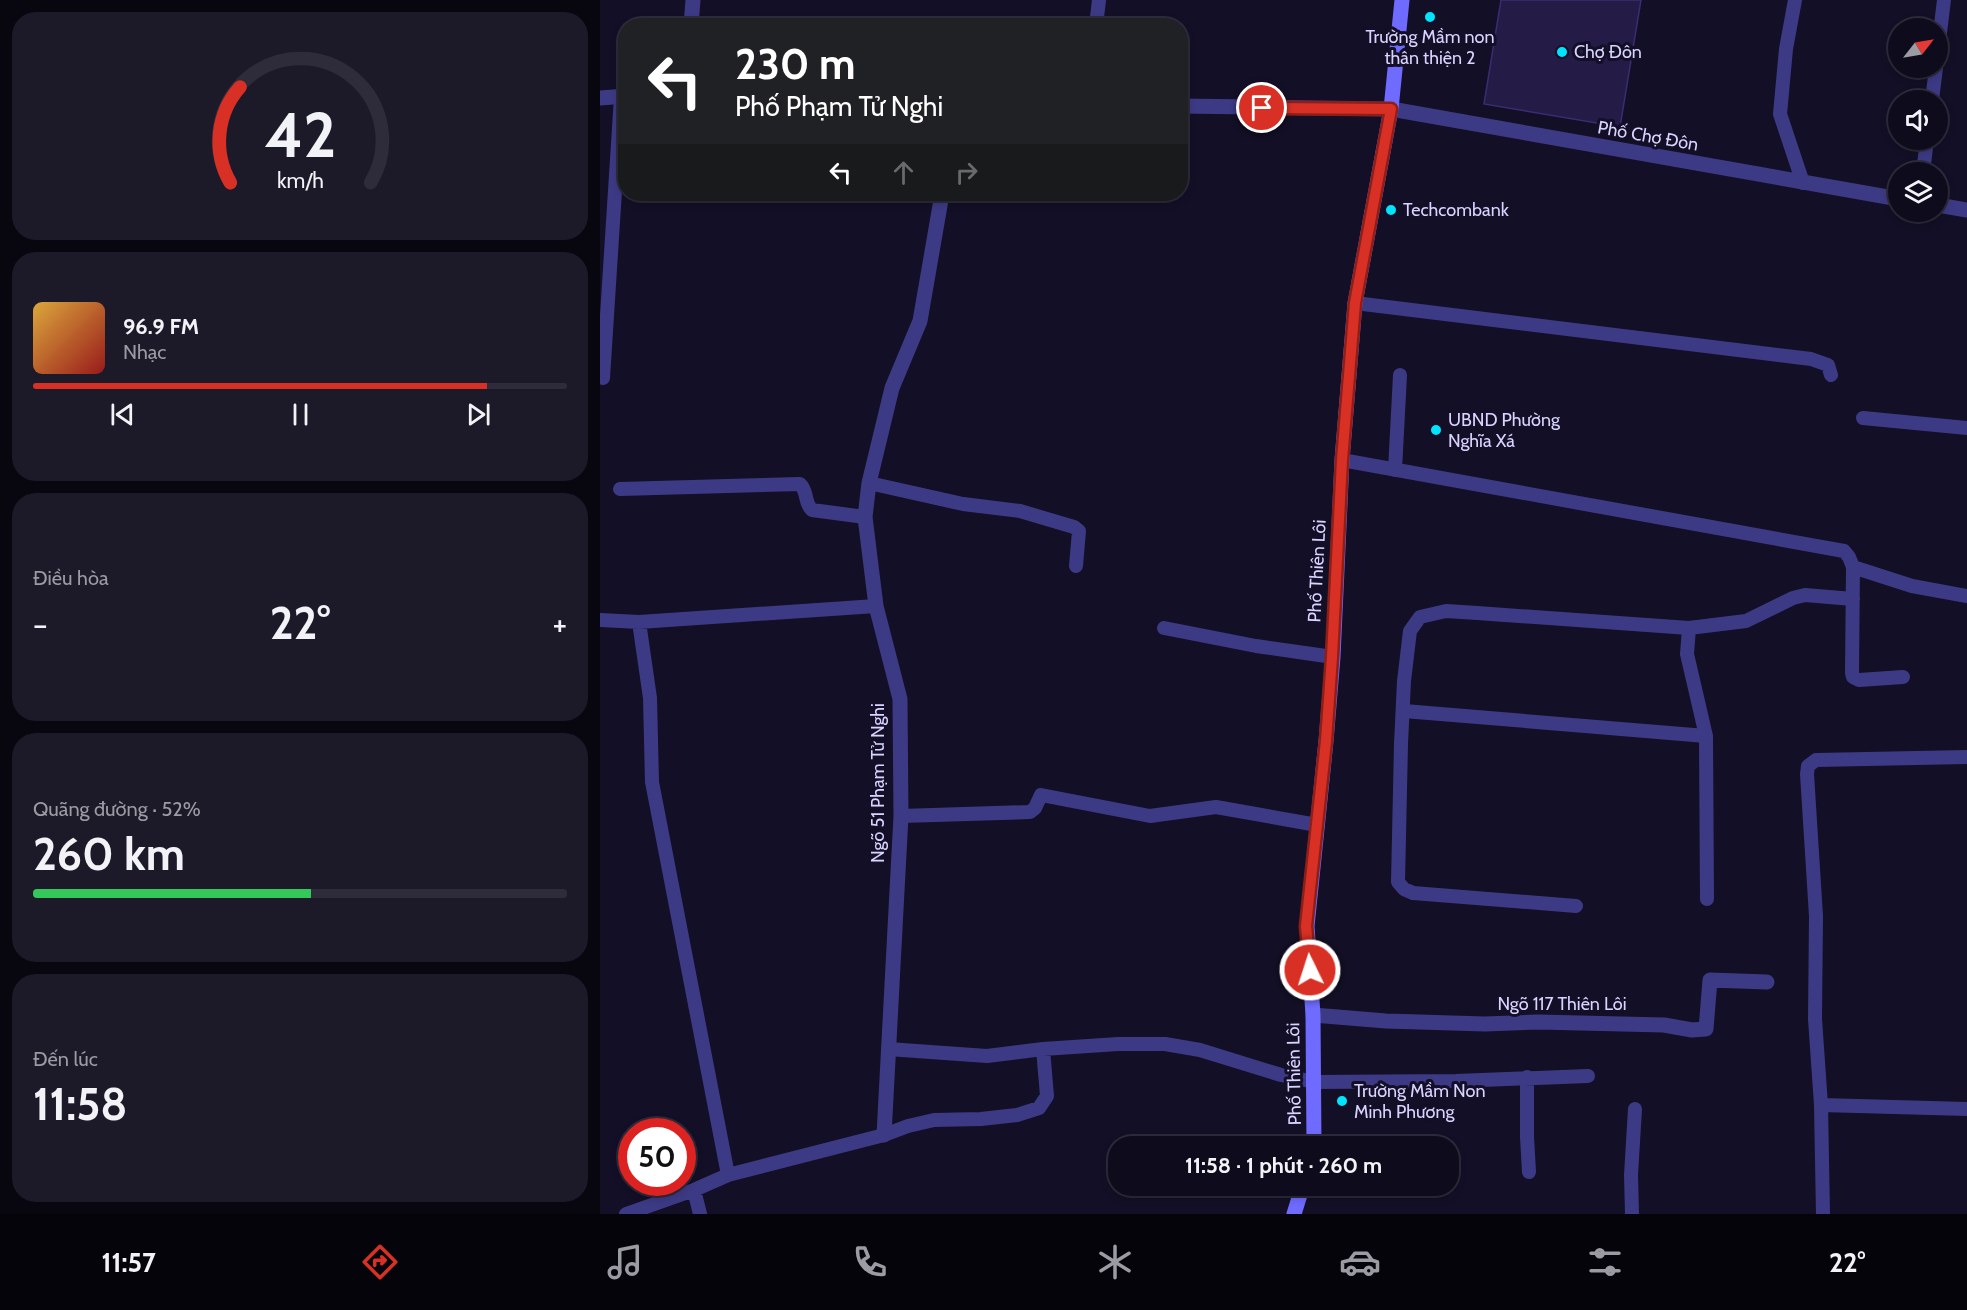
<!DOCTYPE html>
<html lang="vi">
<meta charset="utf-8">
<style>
:root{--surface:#0e0b1c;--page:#1c1929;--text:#f1f3f6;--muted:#9b9ba3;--line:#2e2b3b;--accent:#d93025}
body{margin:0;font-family:Cabin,sans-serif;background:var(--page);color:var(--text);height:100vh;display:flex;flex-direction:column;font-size:22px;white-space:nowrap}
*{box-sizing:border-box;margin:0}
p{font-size:20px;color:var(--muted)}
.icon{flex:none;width:33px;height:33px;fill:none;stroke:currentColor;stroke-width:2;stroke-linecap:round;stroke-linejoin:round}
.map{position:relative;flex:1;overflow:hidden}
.sheet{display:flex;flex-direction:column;gap:12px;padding:12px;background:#08060f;width:600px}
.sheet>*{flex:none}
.banner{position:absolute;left:18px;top:18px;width:570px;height:183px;border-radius:24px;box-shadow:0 3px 9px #0003,0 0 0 2px var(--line);background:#202124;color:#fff;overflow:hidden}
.needle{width:39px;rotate:59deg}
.buttons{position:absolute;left:1288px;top:18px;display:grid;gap:12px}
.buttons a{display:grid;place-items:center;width:60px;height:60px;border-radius:50%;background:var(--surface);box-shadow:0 3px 9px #0003,0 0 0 2px var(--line);font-size:30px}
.speed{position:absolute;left:18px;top:1118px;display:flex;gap:12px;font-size:30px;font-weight:700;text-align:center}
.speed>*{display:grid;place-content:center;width:78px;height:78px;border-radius:50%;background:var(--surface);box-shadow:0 3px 9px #0003,0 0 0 2px var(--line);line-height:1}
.speed .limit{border:9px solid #d22;background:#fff;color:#111}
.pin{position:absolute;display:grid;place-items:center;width:51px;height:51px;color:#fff;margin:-26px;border:3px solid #fff;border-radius:50%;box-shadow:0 2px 6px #0007}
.me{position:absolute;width:66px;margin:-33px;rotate:356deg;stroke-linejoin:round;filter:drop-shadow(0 0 4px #0008)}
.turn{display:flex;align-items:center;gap:21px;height:126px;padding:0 18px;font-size:27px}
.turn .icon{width:78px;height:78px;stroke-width:2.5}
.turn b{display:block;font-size:42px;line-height:51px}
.lanes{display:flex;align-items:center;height:57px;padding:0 18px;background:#0003;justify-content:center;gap:30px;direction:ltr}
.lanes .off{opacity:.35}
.big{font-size:45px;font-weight:700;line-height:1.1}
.sheet .card{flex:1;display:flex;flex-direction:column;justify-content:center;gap:9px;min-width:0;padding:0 21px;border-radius:24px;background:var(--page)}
.sheet .dial{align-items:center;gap:0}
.dial svg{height:156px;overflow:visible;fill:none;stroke:var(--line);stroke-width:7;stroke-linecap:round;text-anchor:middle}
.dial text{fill:var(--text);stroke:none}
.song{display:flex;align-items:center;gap:18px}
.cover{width:72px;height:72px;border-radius:9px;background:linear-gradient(135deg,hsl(40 70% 55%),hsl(0 70% 35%))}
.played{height:6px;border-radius:3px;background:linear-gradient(90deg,var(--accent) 85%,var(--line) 85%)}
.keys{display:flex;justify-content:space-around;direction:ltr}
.heat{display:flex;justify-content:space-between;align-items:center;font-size:33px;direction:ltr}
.charge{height:9px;border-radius:4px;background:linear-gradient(90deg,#34c759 52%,var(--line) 0)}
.trip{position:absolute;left:508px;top:1136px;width:351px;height:60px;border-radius:24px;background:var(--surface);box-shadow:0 3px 9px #0003,0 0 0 2px var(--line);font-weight:700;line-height:60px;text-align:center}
.tabs{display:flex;height:96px;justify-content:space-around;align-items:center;background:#06040b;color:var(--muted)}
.tabs .icon{width:42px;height:42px}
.tabs .on{color:var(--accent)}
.tabs b{font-size:27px;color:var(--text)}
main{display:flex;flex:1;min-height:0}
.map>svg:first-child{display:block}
.building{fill:#241b47;stroke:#3b2d73;stroke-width:1.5}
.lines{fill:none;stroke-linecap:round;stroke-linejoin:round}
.service{stroke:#3d3a85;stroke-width:14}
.minor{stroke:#3d3a85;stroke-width:15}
.secondary{stroke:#6f6bff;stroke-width:15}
.route-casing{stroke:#8d1f18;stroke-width:15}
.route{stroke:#d93025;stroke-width:10}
.poi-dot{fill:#00e5ff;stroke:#130f26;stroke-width:2}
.labels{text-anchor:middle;stroke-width:6;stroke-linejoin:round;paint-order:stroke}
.poi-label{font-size:18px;fill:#d9d4ff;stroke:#130f26;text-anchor:start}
.street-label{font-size:18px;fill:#d9d4ff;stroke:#130f26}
</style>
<main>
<section class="sheet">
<div class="card dial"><svg viewBox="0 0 100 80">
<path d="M14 69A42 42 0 1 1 86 69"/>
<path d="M14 69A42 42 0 0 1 19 20" stroke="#d93025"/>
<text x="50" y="56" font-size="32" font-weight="700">42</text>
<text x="50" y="72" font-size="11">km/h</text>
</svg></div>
<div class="card">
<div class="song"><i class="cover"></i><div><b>96.9 FM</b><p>Nhạc</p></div></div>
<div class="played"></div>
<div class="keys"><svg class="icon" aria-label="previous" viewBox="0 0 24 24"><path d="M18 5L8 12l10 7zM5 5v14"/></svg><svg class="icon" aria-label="pause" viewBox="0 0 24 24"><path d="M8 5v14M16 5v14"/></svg><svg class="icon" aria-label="next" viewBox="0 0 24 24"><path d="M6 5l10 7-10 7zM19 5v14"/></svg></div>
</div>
<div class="card"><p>Điều hòa</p>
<div class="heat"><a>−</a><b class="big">22°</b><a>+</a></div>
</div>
<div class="card"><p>Quãng đường · 52%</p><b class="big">260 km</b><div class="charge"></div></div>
<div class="card"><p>Đến lúc</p><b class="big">11:58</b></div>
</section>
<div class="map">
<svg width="1367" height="1214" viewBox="0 0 1367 1214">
<rect width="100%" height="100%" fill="#130f26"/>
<path class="building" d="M901 0H1041L1020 127 884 104Z"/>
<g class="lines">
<path class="service" d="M1195 0 1186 49 1180 114 1203 183
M496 26 499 0
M1338 49 1344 0
M1332 100 1336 68
M1323 172 1327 140
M755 303 1211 359 1228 365 1231 375
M3 378 21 97
M1263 418 1367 428
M742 460 1244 551 1249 557 1253 567 1252 673 1253 677 1259 680 1303 677
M795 470 800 375
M269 483 363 504 420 511 474 527 479 531 476 566
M20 489 200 484C208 491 204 503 212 510L265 517
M1253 567 1312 586 1367 596
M0 620 39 622 276 606
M39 622 50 698 52 782 128 1175
M564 628 656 646 733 657
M1089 628 1146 621 1193 598 1205 595 1253 599
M804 711 1106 736
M301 816 430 812 435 808 441 795 550 816 616 807 717 825
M976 906 813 893 804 889 798 882 801 744 804 681 810 631 820 617 846 611 877 613 1089 628 1087 654 1106 736 1107 899
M288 1049 387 1056 443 1049 518 1044H565L600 1050 681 1075 714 1082 856 1081 988 1076
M927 1077V1137L929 1172
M1221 1105 1367 1109
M94 1190 100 1214
M26 1214 94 1190 128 1175 284 1135 308 1126 334 1120 381 1119 417 1115 439 1108 447 1096 443 1049
M1032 1214 1031 1175 1035 1109
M1223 1214 1221 1105 1215 1019 1216 916 1207 774 1208 766 1216 760 1367 757"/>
<path class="minor" d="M91 26 93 0
M0 98 26 96
M580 106 791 109 1299 199
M1338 205 1367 210
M713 1015 786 1021 885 1024 938 1022 1064 1025 1092 1030 1106 1029 1110 980 1167 982
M284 1135 301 816 300 699 276 606 265 517 269 483 292 388 320 321 342 194"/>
<path class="secondary" d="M714 1146 713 1015 707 926 726 741 733 657 742 460 755 303 791 109 802 0
M694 1214 703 1185"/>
</g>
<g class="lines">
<g class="route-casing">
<path id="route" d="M662 108 791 109 755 303 742 460 732 657 726 741 706 926 710 970"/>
</g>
<use href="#route" class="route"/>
</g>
<g class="poi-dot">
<circle cx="830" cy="17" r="6"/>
<circle cx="962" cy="52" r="6"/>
<circle cx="791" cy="210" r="6"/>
<circle cx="836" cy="430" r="6"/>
<circle cx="742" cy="1101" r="6"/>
</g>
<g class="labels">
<g class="poi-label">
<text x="830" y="43" text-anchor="middle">Trường Mầm non<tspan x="830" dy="21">thân thiện 2</tspan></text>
<text x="974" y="58">Chợ Đôn</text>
<text x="803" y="216">Techcombank</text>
<text x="848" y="426">UBND Phường<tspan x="848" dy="21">Nghĩa Xá</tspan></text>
<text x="754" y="1097">Trường Mầm Non<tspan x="754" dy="21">Minh Phương</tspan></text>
</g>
<g class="street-label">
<text transform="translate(1048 136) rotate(10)" y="6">Phố Chợ Đôn</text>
<text transform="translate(717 571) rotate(-87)" y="6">Phố Thiên Lôi</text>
<text transform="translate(278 783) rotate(-90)" y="6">Ngõ 51 Phạm Tử Nghi</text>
<text x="962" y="1010">Ngõ 117 Thiên Lôi</text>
<text transform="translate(694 1074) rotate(-91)" y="6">Phố Thiên Lôi</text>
</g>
</g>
</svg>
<div class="buttons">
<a><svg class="needle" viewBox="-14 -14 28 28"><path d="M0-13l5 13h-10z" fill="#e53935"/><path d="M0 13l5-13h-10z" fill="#9b9ba3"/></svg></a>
<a><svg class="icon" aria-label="sound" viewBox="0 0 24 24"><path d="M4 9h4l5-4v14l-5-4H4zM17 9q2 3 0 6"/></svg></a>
<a><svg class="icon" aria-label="layers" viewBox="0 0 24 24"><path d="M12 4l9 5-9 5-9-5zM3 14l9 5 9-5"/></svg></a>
</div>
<div class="speed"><div class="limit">50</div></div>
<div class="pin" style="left:662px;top:108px;background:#d93025"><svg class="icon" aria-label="arrive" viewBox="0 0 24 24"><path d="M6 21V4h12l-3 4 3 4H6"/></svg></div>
<svg class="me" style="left:710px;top:970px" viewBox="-20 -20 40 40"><circle r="17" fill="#d93025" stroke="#fff" stroke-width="3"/><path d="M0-11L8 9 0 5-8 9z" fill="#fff"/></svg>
<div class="trip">11:58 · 1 phút · 260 m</div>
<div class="banner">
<div class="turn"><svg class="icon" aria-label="left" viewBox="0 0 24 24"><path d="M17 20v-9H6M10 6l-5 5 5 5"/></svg><div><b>230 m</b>Phố Phạm Tử Nghi</div></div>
<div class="lanes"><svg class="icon" aria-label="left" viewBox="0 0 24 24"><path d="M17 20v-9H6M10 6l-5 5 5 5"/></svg><svg class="icon off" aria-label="ahead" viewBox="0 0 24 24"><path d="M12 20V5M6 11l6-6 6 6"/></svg><svg class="icon off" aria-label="right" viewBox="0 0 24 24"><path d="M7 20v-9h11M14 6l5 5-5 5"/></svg></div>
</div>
</div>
</main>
<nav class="tabs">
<b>11:57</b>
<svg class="icon on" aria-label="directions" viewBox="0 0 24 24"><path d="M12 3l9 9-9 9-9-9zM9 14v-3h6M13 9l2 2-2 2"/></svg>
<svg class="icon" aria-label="music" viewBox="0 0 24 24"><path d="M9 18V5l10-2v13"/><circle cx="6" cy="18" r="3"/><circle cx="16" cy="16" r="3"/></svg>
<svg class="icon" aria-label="phone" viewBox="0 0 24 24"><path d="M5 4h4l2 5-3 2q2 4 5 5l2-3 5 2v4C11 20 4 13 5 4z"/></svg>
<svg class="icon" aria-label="climate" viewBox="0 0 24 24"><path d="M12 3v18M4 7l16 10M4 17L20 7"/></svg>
<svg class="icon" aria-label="car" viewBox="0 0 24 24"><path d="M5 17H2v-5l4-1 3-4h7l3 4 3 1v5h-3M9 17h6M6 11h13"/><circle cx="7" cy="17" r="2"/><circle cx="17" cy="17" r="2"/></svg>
<svg class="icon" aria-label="filters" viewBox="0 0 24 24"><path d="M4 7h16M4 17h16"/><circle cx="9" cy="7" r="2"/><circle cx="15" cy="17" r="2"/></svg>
<b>22°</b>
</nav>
